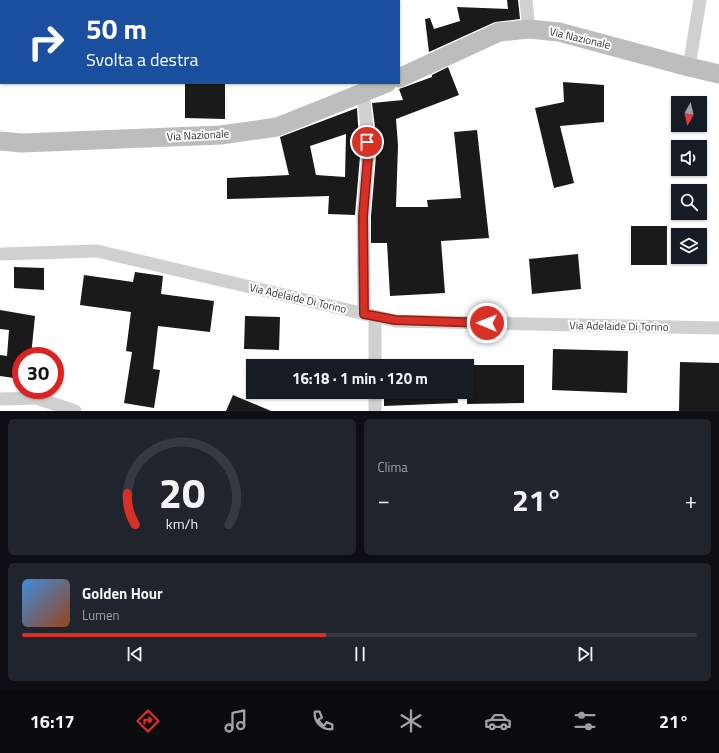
<!DOCTYPE html>
<html lang="it">
<meta charset="utf-8">
<style>
:root{--surface:#171b24;--page:#20242c;--text:#f1f3f6;--muted:#9ea1a6;--line:#363941;--accent:#d93025}
body{margin:0;font-family:"Titillium Web",sans-serif;background:var(--page);color:var(--text);height:100vh;display:flex;flex-direction:column;font-size:15px;white-space:nowrap}
*{box-sizing:border-box;margin:0}
p{font-size:13px;color:var(--muted)}
.icon{flex:none;width:22px;height:22px;fill:none;stroke:currentColor;stroke-width:2;stroke-linecap:round;stroke-linejoin:round}
.map{position:relative;height:411px;overflow:hidden}
.sheet{display:flex;flex-direction:column;gap:8px;padding:8px;background:#0d0f14;flex:1}
.sheet>*{flex:none}
.guide{position:absolute;left:0px;top:0px;width:400px;height:84px;box-shadow:0 1px 3px #0004;background:#1a4fa0;color:#fff;overflow:hidden}
.needle{width:26px;rotate:188deg}
.controls{position:absolute;left:671px;top:96px;display:grid;gap:8px}
.controls a{display:grid;place-items:center;width:36px;height:36px;border-radius:0px;background:var(--surface);box-shadow:0 1px 3px #0004;font-size:20px}
.speed{position:absolute;left:12px;top:347px;display:flex;gap:8px;font-size:20px;font-weight:700;text-align:center}
.speed>*{display:grid;place-content:center;width:52px;height:52px;border-radius:50%;background:var(--surface);box-shadow:0 1px 3px #0004;line-height:1}
.speed .limit{border:6px solid #d22;background:#fff;color:#111}
.pin{position:absolute;display:grid;place-items:center;width:34px;height:34px;color:#fff;margin:-17px;border:2px solid #fff;border-radius:50%;box-shadow:0 1px 4px #0007}
.me{position:absolute;width:44px;margin:-22px;rotate:271deg;stroke-linejoin:round;filter:drop-shadow(0 0 3px #0008)}
.turn{display:flex;align-items:center;gap:14px;height:84px;padding:0 20px;font-size:18px}
.turn .icon{width:52px;height:52px;stroke-width:2.5}
.turn b{display:block;font-size:28px;line-height:34px}
.big{font-size:30px;font-weight:700;line-height:1.1}
.sheet .widget{flex:1;display:flex;flex-direction:column;justify-content:center;gap:6px;min-width:0;padding:0 14px;border-radius:6px;background:var(--page)}
.sheet .dial{align-items:center;gap:0}
.dial svg{height:104px;overflow:visible;fill:none;stroke:var(--line);stroke-width:7;stroke-linecap:round;text-anchor:middle}
.dial text{fill:var(--text);stroke:none}
.song{display:flex;align-items:center;gap:12px}
.cover{width:48px;height:48px;border-radius:6px;background:linear-gradient(135deg,hsl(210 70% 55%),hsl(20 70% 35%))}
.played{height:4px;border-radius:2px;background:linear-gradient(90deg,var(--accent) 45%,var(--line) 45%)}
.keys{display:flex;justify-content:space-around;direction:ltr}
.heat{display:flex;justify-content:space-between;align-items:center;font-size:22px;direction:ltr}
.sheet .tiles{flex:1;display:grid;gap:8px;grid-template-columns:1fr 1fr}
.widget:last-child{grid-column:span 2}
.trip{position:absolute;left:246px;top:359px;width:228px;height:40px;border-radius:0px;background:var(--surface);box-shadow:0 1px 3px #0004;font-weight:700;line-height:40px;text-align:center}
.tabs{display:flex;height:64px;justify-content:space-around;align-items:center;background:#090b0e;color:var(--muted)}
.tabs .icon{width:28px;height:28px}
.tabs .current{color:var(--accent)}
.tabs b{font-size:18px;color:var(--text)}
.map>svg:first-child{display:block}
.building{fill:#1a1a1a;fill-rule:evenodd}
.lines{fill:none;stroke-linecap:round;stroke-linejoin:round}
.street{stroke:#d0d0d0;stroke-width:13}
.secondary{stroke:#bdbdbd;stroke-width:19}
.route-casing{stroke:#8d1f18;stroke-width:10}
.route{stroke:#d93025;stroke-width:7}
.labels{text-anchor:middle;stroke-width:4;stroke-linejoin:round;paint-order:stroke}
.street-label{font-size:11px;fill:#333;stroke:#fff}
</style>
<div class="map">
<svg width="719" height="411" viewBox="0 0 719 411">
<rect width="100%" height="100%" fill="#fff"/>
<path class="building" d="M507 0H518L520 19 495 22 429 52 425 19 430 18 434 29 460 21 457 7 508 9Z
M448 67 459 95 396 119 398 145 396 207H428L427 200 461 198 454 132 477 130 489 238 441 241 445 293 390 296 387 243H371V216L376 156 375 127 372 103 403 100 399 89 432 77V75Z
M563 82 604 85V122L560 126 574 183 554 188 535 108 564 102Z
M185 83H225V119L185 118Z
M357 108 360 156 355 215 328 214 329 196 227 199V178L289 175 280 137ZM346 134 345 177 316 175 310 146Z
M631 226H667V265H631Z
M578 254 581 289 532 294 529 259Z
M14 267 44 268V290L14 288Z
M135 272 163 276 161 294 214 301 210 332 158 326 153 369 160 370 154 408 124 403 132 352 126 351 131 312 80 305 84 275 133 282Z
M0 310 35 316 31 356 21 354V379L0 376V355L7 356 9 330 0 329Z
M245 316 280 317 279 350 244 349Z
M553 349 628 351 627 393 552 390Z
M680 362 719 363V411H679Z
M467 365H524V403L467 404Z
M384 392H457L458 403 384 406Z
M233 395 271 411H226Z"/>
<g class="lines">
<path class="street" d="M526 0 529 29
M689 67 700 0
M363 93 367 127 368 156 363 216 364 314
M0 254 97 251 395 321 719 328
M375 366V316
M0 399 36 398 75 411
M375 411V392"/>
<path class="secondary" d="M399 78 499 32 529 29 559 32 689 67 719 74
M0 141 22 143 221 135 277 127 387 83"/>
</g>
<g class="lines">
<g class="route-casing">
<path id="route" d="M367 142 368 156 363 216 364 314 395 320 487 323"/>
</g>
<use href="#route" class="route"/>
</g>
<g class="labels">
<g class="street-label">
<text transform="translate(580 38) rotate(13)" y="4">Via Nazionale</text>
<text transform="translate(198 135) rotate(-3)" y="4">Via Nazionale</text>
<text transform="translate(298 298) rotate(13)" y="4">Via Adelaide Di Torino</text>
<text transform="translate(619 326) rotate(1)" y="4">Via Adelaide Di Torino</text>
</g>
</g>
</svg>
<div class="controls">
<a><svg class="needle" viewBox="-14 -14 28 28"><path d="M0-13l5 13h-10z" fill="#e53935"/><path d="M0 13l5-13h-10z" fill="#9ea1a6"/></svg></a>
<a><svg class="icon" aria-label="sound" viewBox="0 0 24 24"><path d="M4 9h4l5-4v14l-5-4H4zM17 9q2 3 0 6"/></svg></a>
<a><svg class="icon" aria-label="search" viewBox="0 0 24 24"><circle cx="10" cy="10" r="6"/><path d="M15 15l6 6"/></svg></a>
<a><svg class="icon" aria-label="layers" viewBox="0 0 24 24"><path d="M12 4l9 5-9 5-9-5zM3 14l9 5 9-5"/></svg></a>
</div>
<div class="speed"><div class="limit">30</div></div>
<div class="pin" style="left:367px;top:142px;background:#d93025"><svg class="icon" aria-label="arrive" viewBox="0 0 24 24"><path d="M6 21V4h12l-3 4 3 4H6"/></svg></div>
<svg class="me" style="left:487px;top:323px" viewBox="-20 -20 40 40"><circle r="17" fill="#d93025" stroke="#fff" stroke-width="3"/><path d="M0-11L8 9 0 5-8 9z" fill="#fff"/></svg>
<div class="trip">16:18 · 1 min · 120 m</div>
<div class="guide">
<div class="turn"><svg class="icon" aria-label="right" viewBox="0 0 24 24"><path d="M7 20v-9h11M14 6l5 5-5 5"/></svg><div><b>50 m</b>Svolta a destra</div></div>
</div>
</div>
<section class="sheet">
<div class="tiles">
<div class="widget dial"><svg viewBox="0 0 100 80">
<path d="M14 69A42 42 0 1 1 86 69"/>
<path d="M14 69A42 42 0 0 1 8 45" stroke="#d93025"/>
<text x="50" y="56" font-size="32" font-weight="700">20</text>
<text x="50" y="72" font-size="11">km/h</text>
</svg></div>
<div class="widget"><p>Clima</p>
<div class="heat"><a>−</a><b class="big">21°</b><a>+</a></div>
</div>
<div class="widget">
<div class="song"><i class="cover"></i><div><b>Golden Hour</b><p>Lumen</p></div></div>
<div class="played"></div>
<div class="keys"><svg class="icon" aria-label="previous" viewBox="0 0 24 24"><path d="M18 5L8 12l10 7zM5 5v14"/></svg><svg class="icon" aria-label="pause" viewBox="0 0 24 24"><path d="M8 5v14M16 5v14"/></svg><svg class="icon" aria-label="next" viewBox="0 0 24 24"><path d="M6 5l10 7-10 7zM19 5v14"/></svg></div>
</div>
</div>
</section>
<nav class="tabs">
<b>16:17</b>
<svg class="icon current" aria-label="directions" viewBox="0 0 24 24"><path d="M12 3l9 9-9 9-9-9zM9 14v-3h6M13 9l2 2-2 2"/></svg>
<svg class="icon" aria-label="music" viewBox="0 0 24 24"><path d="M9 18V5l10-2v13"/><circle cx="6" cy="18" r="3"/><circle cx="16" cy="16" r="3"/></svg>
<svg class="icon" aria-label="phone" viewBox="0 0 24 24"><path d="M5 4h4l2 5-3 2q2 4 5 5l2-3 5 2v4C11 20 4 13 5 4z"/></svg>
<svg class="icon" aria-label="climate" viewBox="0 0 24 24"><path d="M12 3v18M4 7l16 10M4 17L20 7"/></svg>
<svg class="icon" aria-label="car" viewBox="0 0 24 24"><path d="M5 17H2v-5l4-1 3-4h7l3 4 3 1v5h-3M9 17h6M6 11h13"/><circle cx="7" cy="17" r="2"/><circle cx="17" cy="17" r="2"/></svg>
<svg class="icon" aria-label="filters" viewBox="0 0 24 24"><path d="M4 7h16M4 17h16"/><circle cx="9" cy="7" r="2"/><circle cx="15" cy="17" r="2"/></svg>
<b>21°</b>
</nav>
